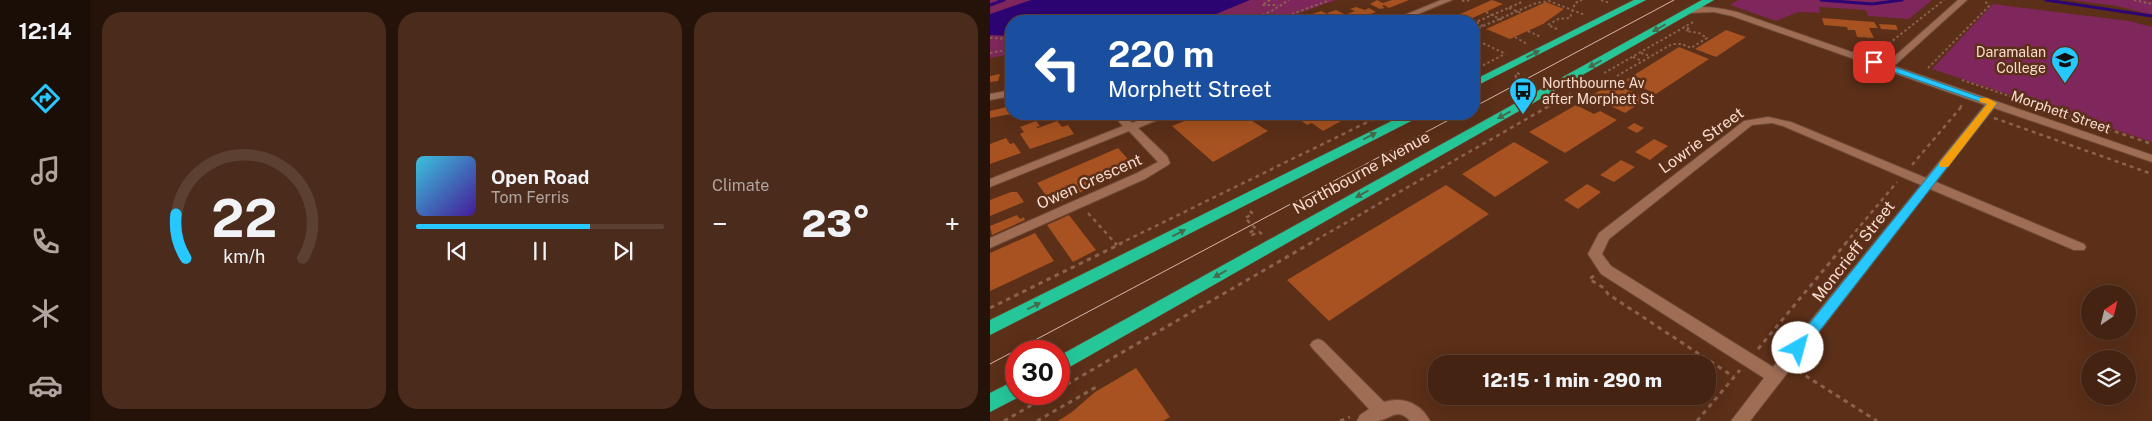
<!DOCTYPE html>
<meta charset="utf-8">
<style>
:root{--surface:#442312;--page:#4b2b1b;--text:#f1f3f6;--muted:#afa49f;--line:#5c4032;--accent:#27c8ff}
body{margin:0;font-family:"Public Sans",sans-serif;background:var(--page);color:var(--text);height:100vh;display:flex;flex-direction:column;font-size:19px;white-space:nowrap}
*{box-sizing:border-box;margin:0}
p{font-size:16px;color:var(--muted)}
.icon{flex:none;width:28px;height:28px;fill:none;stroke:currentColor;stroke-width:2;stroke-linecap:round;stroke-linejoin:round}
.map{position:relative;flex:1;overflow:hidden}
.side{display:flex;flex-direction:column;gap:12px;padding:12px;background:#25130a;width:900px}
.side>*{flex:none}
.top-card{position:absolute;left:15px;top:15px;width:475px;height:105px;border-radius:20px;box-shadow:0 5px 20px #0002,0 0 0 1px var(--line);background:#1a4fa0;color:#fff;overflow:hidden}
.needle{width:32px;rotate:35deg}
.fabs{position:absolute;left:1091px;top:285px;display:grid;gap:10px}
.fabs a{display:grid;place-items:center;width:55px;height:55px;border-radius:50%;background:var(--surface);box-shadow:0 5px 20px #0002,0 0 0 1px var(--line);font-size:25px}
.speed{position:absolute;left:15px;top:340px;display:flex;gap:10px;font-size:25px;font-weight:700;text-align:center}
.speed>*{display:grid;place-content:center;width:65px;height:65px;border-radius:50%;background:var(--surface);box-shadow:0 5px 20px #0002,0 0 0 1px var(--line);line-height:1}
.speed .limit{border:8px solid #d22;background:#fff;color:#111}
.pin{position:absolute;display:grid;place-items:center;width:42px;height:42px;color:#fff;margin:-21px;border-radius:10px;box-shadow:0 2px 8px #0006}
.me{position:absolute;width:55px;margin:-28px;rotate:38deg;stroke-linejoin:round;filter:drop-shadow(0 0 4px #0008)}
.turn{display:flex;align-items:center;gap:18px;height:105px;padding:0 20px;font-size:22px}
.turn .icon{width:65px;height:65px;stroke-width:2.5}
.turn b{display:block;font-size:35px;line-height:42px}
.big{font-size:38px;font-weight:800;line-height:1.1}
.side .widget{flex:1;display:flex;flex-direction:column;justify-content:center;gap:8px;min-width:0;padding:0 18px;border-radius:20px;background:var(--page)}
.side .dial{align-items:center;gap:0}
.dial svg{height:130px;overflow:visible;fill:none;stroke:var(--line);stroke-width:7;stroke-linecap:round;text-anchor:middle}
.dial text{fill:var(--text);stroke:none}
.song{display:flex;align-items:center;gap:15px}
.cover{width:60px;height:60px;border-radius:8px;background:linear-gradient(135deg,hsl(190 70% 55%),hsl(260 70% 35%))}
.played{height:5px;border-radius:2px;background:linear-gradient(90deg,var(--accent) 70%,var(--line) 70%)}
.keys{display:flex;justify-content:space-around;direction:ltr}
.heat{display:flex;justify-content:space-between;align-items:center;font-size:28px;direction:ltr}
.side .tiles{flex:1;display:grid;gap:12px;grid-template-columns:repeat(3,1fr)}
.trip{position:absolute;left:438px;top:355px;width:288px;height:50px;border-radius:20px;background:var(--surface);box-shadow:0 5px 20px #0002,0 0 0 1px var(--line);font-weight:800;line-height:50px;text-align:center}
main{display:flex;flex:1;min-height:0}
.tabs{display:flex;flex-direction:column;width:90px;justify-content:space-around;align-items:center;background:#1b0e07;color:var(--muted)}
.tabs .icon{width:35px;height:35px}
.tabs .on{color:var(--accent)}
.tabs b{font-size:22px;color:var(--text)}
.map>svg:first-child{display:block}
.green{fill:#7f275c}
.water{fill:#2d0473}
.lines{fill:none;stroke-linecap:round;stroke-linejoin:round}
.stream{stroke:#2d0473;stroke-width:3}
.building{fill:#a75220}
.street-casing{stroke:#6e4936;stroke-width:2}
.highway-casing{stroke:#6e4936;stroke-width:1}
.path-far2{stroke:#8a634f;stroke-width:2;stroke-dasharray:2.5 2.5;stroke-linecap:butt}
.path-far1{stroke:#8a634f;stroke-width:2.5;stroke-dasharray:4 4;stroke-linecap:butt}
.path{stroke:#8a634f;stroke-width:3;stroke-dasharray:4.5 4.5;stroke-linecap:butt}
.street{fill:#9e6d54;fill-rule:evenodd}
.highway{fill:#25c799;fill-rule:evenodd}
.tram{stroke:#d6b7a8;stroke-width:1}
.oneway{fill:#456c4c}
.route{fill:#27c8ff;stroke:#1982a6}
.slow{fill:#f59e0b}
.labels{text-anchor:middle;stroke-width:5;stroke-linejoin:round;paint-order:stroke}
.far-poi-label{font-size:14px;fill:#f7dbce;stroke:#5b2f18;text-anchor:end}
.far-street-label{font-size:14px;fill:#f7dbce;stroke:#5b2f18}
.street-label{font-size:16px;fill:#f7dbce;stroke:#5b2f18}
</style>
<main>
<nav class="tabs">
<b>12:14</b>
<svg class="icon on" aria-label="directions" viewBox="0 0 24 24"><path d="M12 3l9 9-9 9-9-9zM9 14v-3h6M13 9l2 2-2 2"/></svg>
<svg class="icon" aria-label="music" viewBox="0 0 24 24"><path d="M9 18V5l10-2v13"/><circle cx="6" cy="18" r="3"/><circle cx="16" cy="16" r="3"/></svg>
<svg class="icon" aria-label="phone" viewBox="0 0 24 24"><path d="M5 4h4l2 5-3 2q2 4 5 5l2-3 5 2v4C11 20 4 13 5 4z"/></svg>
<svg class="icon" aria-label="climate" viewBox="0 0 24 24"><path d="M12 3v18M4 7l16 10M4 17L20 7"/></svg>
<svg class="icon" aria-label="car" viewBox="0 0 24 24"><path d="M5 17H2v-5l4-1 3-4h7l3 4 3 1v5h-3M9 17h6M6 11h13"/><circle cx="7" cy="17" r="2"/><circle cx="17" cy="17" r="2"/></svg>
</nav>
<section class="side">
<div class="tiles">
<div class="widget dial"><svg viewBox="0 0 100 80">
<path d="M14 69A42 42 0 1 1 86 69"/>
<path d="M14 69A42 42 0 0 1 8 42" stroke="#27c8ff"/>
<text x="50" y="56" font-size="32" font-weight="700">22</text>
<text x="50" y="72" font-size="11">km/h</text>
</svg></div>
<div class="widget">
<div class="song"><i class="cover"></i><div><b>Open Road</b><p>Tom Ferris</p></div></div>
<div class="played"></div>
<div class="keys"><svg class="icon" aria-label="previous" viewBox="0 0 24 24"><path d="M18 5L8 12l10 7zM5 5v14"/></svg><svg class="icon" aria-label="pause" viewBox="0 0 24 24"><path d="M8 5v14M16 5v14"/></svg><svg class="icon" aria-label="next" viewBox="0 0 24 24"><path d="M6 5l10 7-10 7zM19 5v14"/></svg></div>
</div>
<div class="widget"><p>Climate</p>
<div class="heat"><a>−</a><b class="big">23°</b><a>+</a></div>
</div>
</div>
</section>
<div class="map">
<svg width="1162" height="421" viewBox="0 0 1162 421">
<rect width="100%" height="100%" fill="#5b2f18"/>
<path class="green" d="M0 0H346L287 21H21V54L0 58Z
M748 0H942L919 19 878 16 876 10 829 7 830 13 808 12 786 21 740 5Z
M1080 0H1156L1162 1V15L1127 6Z
M1003 4 1139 21 1162 27V142L942 69Z"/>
<path class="water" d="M41 0H260L209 21H194L179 17 127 21H21V36L0 35V14Z"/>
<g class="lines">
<path class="stream" d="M831 0 882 4 912 0
M1056 0 1162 16
M0 5 14 0"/>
</g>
<path class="building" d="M387 0 393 3 402 0H419L399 8 394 5 392 6 395 8 390 9 380 4Z
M502 0 513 4 476 21H464L459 19Z
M556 2 574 9 553 24 520 39 496 29Z
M366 7 375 10 379 8 386 12 360 21H354L337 13 346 10 354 14 351 15 352 16 365 11 360 9Z
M331 11 344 17 338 19 342 21H323L330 18 322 14Z
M832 18 884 22 888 28H879L884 38 867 37 865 30H858L857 27 834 25Z
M889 24 906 25 908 30 891 29Z
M736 30 756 37 726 57 705 49Z
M689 47 719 59 666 94 636 80Z
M10 74 8 81 0 82V76Z
M622 83 657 98 635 113 601 96Z
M586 105 604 114 610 111 627 120 575 153 539 132Z
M21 106V114L0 118V111Z
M51 114H75L60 120 58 118 55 119Z
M212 114H269L259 119 278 131 223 162 182 126Z
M303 114H364L333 131 322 123 317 125Z
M46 121 50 126 46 127 48 128 67 121 72 127 78 125 84 134 40 149 30 134 34 132 30 127Z
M644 123 654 128 647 133 637 128Z
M16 138 20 144 24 143 31 153 0 164V144Z
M664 139 678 146 660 160 645 152Z
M524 142 559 162 505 197 472 174Z
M128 148 145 167 63 205 47 183Z
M631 160 645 167 624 182 610 175Z
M597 184 611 192 588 209 574 200Z
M456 185 499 214 339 321 297 280Z
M21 192H27L34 202 0 216V200Z
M27 215 30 219 34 217 35 220 2 235 0 226Z
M79 215 106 250 83 262 57 225Z
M45 233 64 261 0 291V253Z
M146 368 180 417 173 421H68L82 412 105 392Z"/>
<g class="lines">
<g class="street-casing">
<path id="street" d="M451 0H462L411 21H400Z
M968 0H977L904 66 1162 155V162L1004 108 946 182 1094 244 1096 247 1094 250H1084L940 189 760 421H741L774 378 611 274 598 254 609 233 754 121 778 117 801 122 936 178 995 105 742 16 724 12 699 13 695 11C706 3 734 9 747 12L896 64ZM782 123 793 126 931 185 783 367 621 266 612 254 619 239 762 125Z
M21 90V96L0 100V94Z
M122 114H133L142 123 164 114H178L177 116 148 128 177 156 180 163 178 165 155 179 0 248V238L147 173 168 162 139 131 0 187V179L133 126Z
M328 339 333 341 394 402C412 396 431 403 440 421H420C407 407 401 419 388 421 381 421 374 421 367 421L370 415 379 409 323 349 320 345 323 341Z"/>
</g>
<g class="highway-casing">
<path id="highway" d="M644 0H656L484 87V80Z
M712 0H724L69 373V356Z
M416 114H431L429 117 0 335V320Z
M26 380V394L33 395 0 412V393Z"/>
</g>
<path class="path-far2" d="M280 0 272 5H288
M611 0 620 3
M1144 0 1162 4
M472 1 482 0
M519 8 531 13
M496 12 514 21
M440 18 447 21
M253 21 280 12 299 0
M283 21 340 0
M493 26 486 22 532 2
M567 29 558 25 568 19 580 18 585 3 592 0
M484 30 546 3 559 1 595 15
M538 31 551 37
M525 37 537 44
M0 38 21 39
M484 39 516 54
M0 53 21 49
M651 53 660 56
M887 53 954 0
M643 57 652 61
M938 68 999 6 994 0
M484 70 513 55
M527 73 529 74 524 77 537 84 533 86 538 87
M614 73 705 21
M627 76 682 44H692L701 48 717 38 709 33 696 31 700 29 694 27
M972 80 1052 107
M557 107 583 92
M970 107 973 104"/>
<path class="path-far1" d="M1049 106 1162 144
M1004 118 1162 174
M922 165 972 106
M260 211 263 214 255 218 266 229 259 233 262 235 269 232 272 234
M98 213 126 244
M129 244 394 114
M319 244 559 106
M855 244 907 182"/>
<path class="path" d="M125 243 127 245
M604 276 599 279 614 288 618 294 744 377
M0 308 132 243
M768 349 856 243
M808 371 887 421
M69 389 321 243
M14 421 61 394
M47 421 108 386
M350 421 360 417
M707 421 750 370"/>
<use href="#street" class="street"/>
<use href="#highway" class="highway"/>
<path class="tram" d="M484 107 684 0
M0 364 470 114"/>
</g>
<defs><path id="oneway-solid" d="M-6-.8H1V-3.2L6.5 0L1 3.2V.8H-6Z" transform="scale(1.25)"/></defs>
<g class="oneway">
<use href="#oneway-solid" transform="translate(669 28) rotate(151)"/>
<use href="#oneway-solid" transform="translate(543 54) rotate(-27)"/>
<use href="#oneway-solid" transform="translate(605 64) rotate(151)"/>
<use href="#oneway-solid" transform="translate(514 115) rotate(151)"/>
<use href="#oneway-solid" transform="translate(380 136) rotate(-27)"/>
<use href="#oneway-solid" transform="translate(372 194) rotate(151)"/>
<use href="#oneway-solid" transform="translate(189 233) rotate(-27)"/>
<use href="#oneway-solid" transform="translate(230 274) rotate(151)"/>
<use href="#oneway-solid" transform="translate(44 306) rotate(-27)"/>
</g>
<path class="route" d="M881 61H887L1007 103 813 352 808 354 803 352 801 348 803 344 997 104 881 64Z"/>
<path class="slow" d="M990 98H997L1007 103 958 167H950L949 165 950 162 997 104 990 102Z"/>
<defs>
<g id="school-pin" transform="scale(1.4375)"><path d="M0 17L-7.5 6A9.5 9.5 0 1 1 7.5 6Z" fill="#27c8ff" stroke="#5b2f18"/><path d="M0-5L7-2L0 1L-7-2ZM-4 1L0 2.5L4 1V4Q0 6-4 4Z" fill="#111"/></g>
<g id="bus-pin" transform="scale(1.4375)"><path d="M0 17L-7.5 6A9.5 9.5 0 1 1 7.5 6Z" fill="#27c8ff" stroke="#5b2f18"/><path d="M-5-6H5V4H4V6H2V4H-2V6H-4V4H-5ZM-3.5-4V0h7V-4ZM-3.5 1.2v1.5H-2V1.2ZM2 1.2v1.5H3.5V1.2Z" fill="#111"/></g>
</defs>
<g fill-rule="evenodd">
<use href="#school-pin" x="1075" y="60"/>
<use href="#bus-pin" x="533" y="91"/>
</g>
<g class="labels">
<g class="far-poi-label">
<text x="1056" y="57">Daramalan<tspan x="1056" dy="16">College</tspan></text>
<text x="552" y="88" text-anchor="start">Northbourne Av<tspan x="552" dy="16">after Morphett St</tspan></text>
</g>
<g class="far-street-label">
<text transform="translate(1071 112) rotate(19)" y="5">Morphett Street</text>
</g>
<g class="street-label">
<text transform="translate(711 140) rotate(-36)" y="6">Lowrie Street</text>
<text transform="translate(371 172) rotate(-29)" y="6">Northbourne Avenue</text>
<text transform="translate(99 181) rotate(-24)" y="6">Owen Crescent</text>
<text transform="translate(863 251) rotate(-52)" y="6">Moncrieff Street</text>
</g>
</g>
</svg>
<div class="fabs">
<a><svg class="needle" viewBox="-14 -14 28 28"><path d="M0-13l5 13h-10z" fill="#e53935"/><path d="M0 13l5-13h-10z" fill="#afa49f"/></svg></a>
<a><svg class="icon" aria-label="layers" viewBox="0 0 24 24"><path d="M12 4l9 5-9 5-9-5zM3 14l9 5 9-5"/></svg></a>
</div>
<div class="speed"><div class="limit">30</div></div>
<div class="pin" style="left:884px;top:62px;background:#d93025"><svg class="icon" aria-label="arrive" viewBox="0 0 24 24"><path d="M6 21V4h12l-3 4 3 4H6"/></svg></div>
<svg class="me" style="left:808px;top:348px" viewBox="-20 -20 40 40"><circle r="19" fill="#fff"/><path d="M0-13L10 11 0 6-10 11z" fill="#27c8ff"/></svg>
<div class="trip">12:15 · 1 min · 290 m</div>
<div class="top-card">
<div class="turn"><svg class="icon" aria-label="left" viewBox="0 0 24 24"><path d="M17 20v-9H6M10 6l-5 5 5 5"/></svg><div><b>220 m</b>Morphett Street</div></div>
</div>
</div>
</main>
